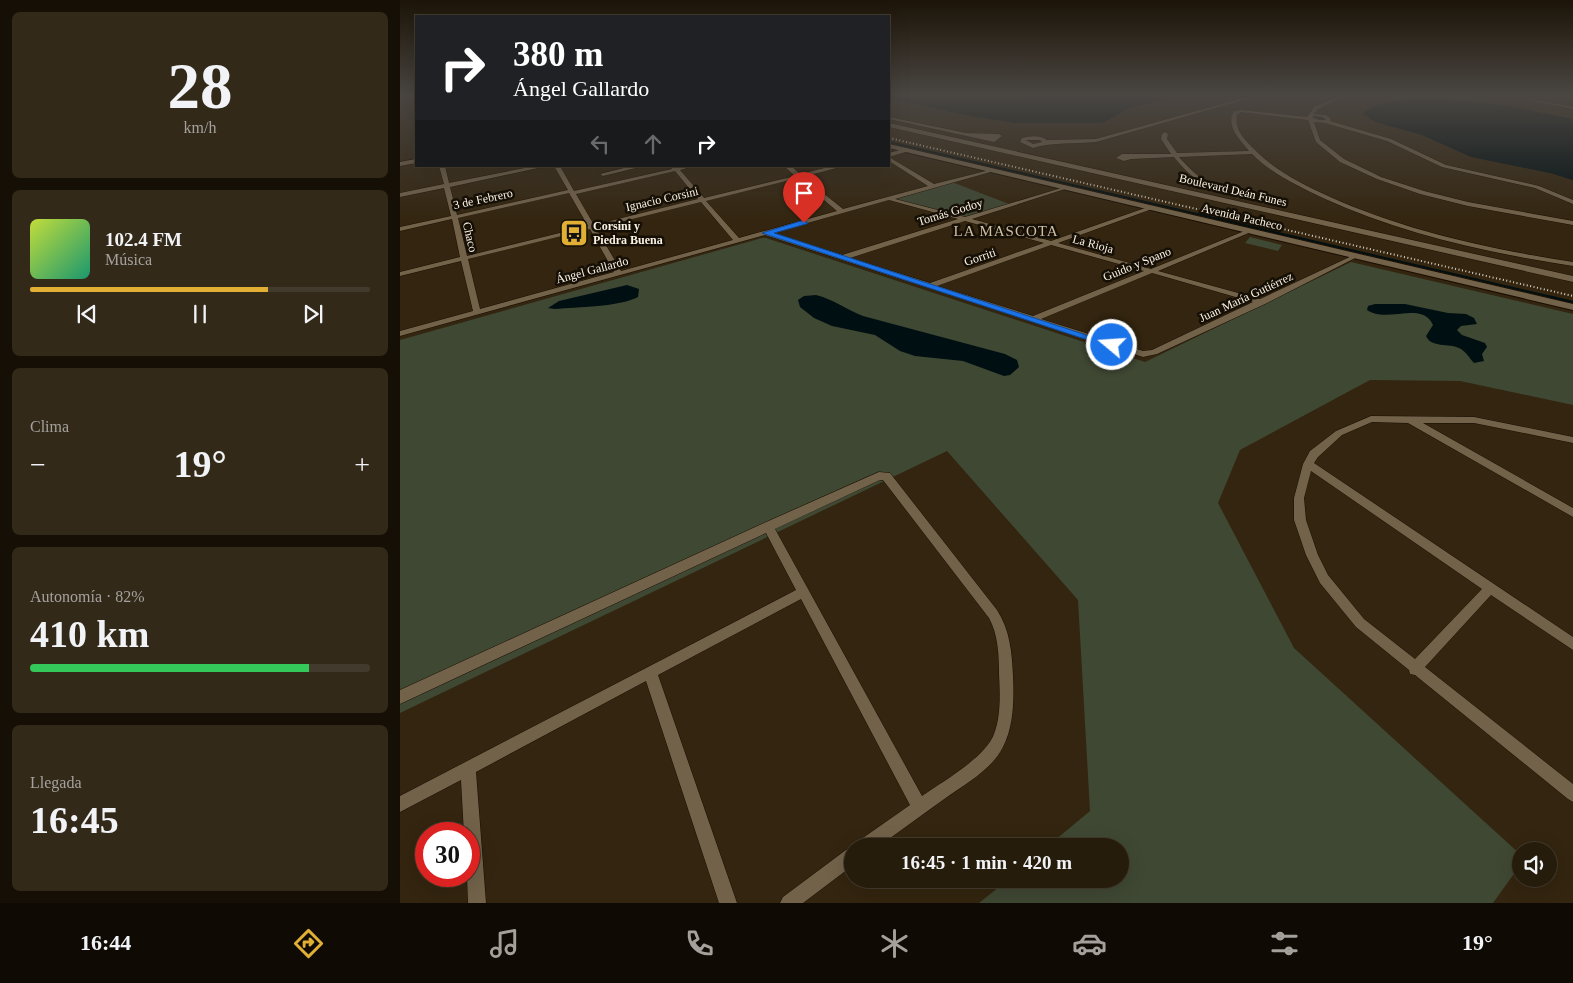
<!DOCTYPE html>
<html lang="es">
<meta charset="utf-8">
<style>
:root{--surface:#261c0b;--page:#322919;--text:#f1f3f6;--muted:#a4a19d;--line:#423a2c;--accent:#e1af34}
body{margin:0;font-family:Georgia,serif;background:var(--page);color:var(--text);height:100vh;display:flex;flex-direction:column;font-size:19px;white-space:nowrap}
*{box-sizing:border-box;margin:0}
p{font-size:16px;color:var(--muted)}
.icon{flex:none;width:28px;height:28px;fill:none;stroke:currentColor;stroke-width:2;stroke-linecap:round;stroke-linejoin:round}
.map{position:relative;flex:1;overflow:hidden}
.side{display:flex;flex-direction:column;gap:12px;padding:12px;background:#150f06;width:400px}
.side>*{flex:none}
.top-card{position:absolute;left:15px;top:15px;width:475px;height:152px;border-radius:0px;box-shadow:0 5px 20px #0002,0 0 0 1px var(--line);background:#202124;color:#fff;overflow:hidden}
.controls{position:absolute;left:1112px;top:842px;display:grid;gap:10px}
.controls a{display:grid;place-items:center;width:45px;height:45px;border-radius:50%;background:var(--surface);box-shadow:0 5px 20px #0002,0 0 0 1px var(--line);font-size:25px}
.speed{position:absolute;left:15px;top:822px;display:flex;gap:10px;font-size:25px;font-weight:700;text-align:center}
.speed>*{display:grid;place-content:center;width:65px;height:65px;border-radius:50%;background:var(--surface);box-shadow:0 5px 20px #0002,0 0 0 1px var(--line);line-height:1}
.speed .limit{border:8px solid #d22;background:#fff;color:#111}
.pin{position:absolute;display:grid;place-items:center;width:42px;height:42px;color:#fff;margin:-51px -21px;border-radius:50% 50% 50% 0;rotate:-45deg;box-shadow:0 0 5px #0007}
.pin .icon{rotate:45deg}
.me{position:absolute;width:55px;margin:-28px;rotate:288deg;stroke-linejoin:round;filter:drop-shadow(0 0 4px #0008)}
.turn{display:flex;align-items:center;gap:18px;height:105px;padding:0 15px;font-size:22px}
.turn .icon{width:65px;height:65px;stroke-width:2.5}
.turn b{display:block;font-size:35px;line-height:42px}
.lanes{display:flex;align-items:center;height:48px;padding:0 15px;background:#0003;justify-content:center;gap:25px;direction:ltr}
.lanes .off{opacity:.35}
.big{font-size:38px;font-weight:700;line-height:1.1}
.side .tile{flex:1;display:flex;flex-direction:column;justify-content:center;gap:8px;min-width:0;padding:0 18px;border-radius:8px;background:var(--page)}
.side .dial{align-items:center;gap:0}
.dial b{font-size:65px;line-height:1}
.song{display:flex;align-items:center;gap:15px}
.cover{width:60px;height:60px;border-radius:8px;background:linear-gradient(135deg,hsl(70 70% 55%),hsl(160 70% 35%))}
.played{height:5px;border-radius:2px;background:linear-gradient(90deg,var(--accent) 70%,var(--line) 70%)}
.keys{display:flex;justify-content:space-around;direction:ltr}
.heat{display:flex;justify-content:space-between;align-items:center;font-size:28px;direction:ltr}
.charge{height:8px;border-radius:4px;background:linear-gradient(90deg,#34c759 82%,var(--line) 0)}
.trip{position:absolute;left:444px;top:838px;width:285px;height:50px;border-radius:25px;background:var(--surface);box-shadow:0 5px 20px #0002,0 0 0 1px var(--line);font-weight:700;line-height:50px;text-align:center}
.tabs{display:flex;height:80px;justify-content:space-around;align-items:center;background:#0f0b04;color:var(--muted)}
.tabs .icon{width:35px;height:35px}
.tabs .active{color:var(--accent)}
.tabs b{font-size:22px;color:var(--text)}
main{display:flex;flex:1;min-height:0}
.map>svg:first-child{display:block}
.green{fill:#3f4833}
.water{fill:#000f12}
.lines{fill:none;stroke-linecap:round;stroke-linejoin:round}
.stream-far1{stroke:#000f12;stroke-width:2}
.stream{stroke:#000f12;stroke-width:2.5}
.minor-casing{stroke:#1a0e00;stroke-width:1}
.tertiary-casing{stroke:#1a0e00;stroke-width:2}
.secondary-casing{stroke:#1a0e00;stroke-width:1}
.minor{fill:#72624a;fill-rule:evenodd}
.tertiary{fill:#72624a;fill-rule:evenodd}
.secondary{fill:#72624a;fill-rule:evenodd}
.rail{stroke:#dcd3c3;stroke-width:2;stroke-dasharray:1 2.5;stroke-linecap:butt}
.route{fill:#1a73e8;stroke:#114b97}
.labels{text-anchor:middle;stroke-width:5;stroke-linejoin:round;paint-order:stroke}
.far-street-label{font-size:12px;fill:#fbf2e4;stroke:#150f06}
.far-poi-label{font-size:12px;font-weight:bold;fill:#fbf2e4;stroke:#150f06;text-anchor:start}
.far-quarter-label{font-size:15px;letter-spacing:1px;fill:#d1bfa5;stroke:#150f06}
</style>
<main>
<section class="side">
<div class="tile dial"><b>28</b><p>km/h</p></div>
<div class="tile">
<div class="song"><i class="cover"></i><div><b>102.4 FM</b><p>Música</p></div></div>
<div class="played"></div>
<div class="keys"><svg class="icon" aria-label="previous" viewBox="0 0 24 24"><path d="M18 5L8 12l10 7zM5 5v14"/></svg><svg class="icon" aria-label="pause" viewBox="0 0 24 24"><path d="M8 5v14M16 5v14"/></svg><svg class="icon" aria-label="next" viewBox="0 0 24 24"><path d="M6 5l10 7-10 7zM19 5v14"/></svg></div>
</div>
<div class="tile"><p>Clima</p>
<div class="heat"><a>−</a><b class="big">19°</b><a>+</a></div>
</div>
<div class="tile"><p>Autonomía · 82%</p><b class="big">410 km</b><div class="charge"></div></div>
<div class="tile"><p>Llegada</p><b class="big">16:45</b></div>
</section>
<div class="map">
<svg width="1173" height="903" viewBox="0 0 1173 903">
<rect width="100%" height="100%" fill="#33250f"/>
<path class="green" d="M552 182 609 204 566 218 494 199Z
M850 237 882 245 878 251 845 243Z
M362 238H366L745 362 951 262 1173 314V405L1060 381 970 380 840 450 818 503 894 648 1121 855V864L1093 903H579L609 879H720V846H648L690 811 678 600 547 451 0 713V340Z"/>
<path class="water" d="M489 96H780L729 108 705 122 700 123H615L570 116 489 99Z
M1041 99 1105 105 1173 119V180L1150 173 1071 157 1022 135 975 122 963 114C975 98 1022 99 1041 99Z
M227 285 239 289 238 297C219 307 177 307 155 309L148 308 159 301Z
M416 295C433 299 447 310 463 316L605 354 617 360 619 367 610 375 604 376 563 361 515 356 500 351 475 335 432 326 414 318 400 307 398 300 404 296Z
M975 304H1005L1048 313 1066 314 1074 318 1077 324 1061 326 1057 330 1062 335 1085 343 1087 347 1082 354 1084 361 1074 363C1069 358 1066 351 1059 348 1049 343 1031 348 1026 336L1033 325C1022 300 987 324 967 310L968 306Z"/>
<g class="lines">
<path class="stream-far1" d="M489 142 1156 298"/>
<path class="stream" d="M1151 297 1173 302"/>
<g class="minor-casing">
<path id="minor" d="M850 96 854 97 696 142C675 144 653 142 633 148L620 142 622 138C631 136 640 135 647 140L696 139ZM626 140H640L642 142 633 144Z
M939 96H944L918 109 914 114 926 115 931 119 930 121 991 139 1046 165 1139 186 1173 200V204L1135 188 1042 167 987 141 925 123 914 122 920 140 944 159 981 177 1024 191 1068 202 1173 221V225L1068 206 1020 194 977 179 940 162 916 142 908 120 841 112 837 115C834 130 845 140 855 150 876 171 902 184 928 196 1005 231 1090 249 1173 262V266C1088 253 1002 234 923 198 898 186 872 174 852 154L779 157C788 167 801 181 814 185 817 186 822 186 826 187L829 191C813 199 783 169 774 157L731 159 724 161 716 158 722 154H771L761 139 762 134 765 132 768 134 767 139 777 153 849 151C840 140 825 126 834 111L841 110 907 117 914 107ZM914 116 923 117 926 120H919L912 117Z
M1108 96H1115L1173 107V109Z
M489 117 566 133 599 134 602 136 594 142 489 119Z
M507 148 509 149V151L489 157V153Z
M489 157 534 184 594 169V171L495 199 565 217 668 186V188L572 219 651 241 748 207H752V209L658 243 751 269 847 230H851V232L758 271 860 299 954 255 959 256 865 304 757 354 743 357 365 235 0 336V331L73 311 61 261 0 276V272L60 257 52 219 0 231V227L51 216 44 188 0 197V193L44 184 39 166H45L49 183 135 166H147L50 187 57 215 168 190 154 166H160L174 191 272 169 270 166H294L280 170 304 198 395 176 384 166H391L400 174 433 166H444L403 177 443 209 528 186 489 161ZM275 171 298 199 194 225 176 194ZM398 178 437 211 339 238 306 201ZM169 193 188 226 67 256 58 218ZM489 200 558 219 442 255 372 233ZM301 202 333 240 221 271 196 228ZM565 221 644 243 530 283 450 258ZM190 229 214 272 80 309 68 259ZM651 245 744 271 633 316 537 286ZM752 273 853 302 752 350 743 351 641 319Z
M16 159V163L0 166V162Z
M232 166H244L203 176 200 174Z
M971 416 1074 417 1173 437V443L1074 423H1023L1173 508V517L1008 423 972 422 942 435 918 457 914 463 1173 637V650L1091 595 1025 667 1173 784V802L1168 799 1015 675 1010 674 1009 670 956 627 920 583 906 555 894 520V498L903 464 910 451 936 431ZM911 471 1082 589 1015 659 964 619 928 575 918 555 906 520 904 498Z
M479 472 490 473 597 610C610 630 612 653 613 676 614 699 614 726 603 747 592 769 567 783 547 797 524 813 502 830 479 846H458L460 840 510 805 401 599 258 675 337 903H319L246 681 76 772 86 903H68L67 876H69V834H64L61 780 0 812V796L396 590 366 533 0 704V690L364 523ZM480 480H483L589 618C598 634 599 655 599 674 600 693 601 716 594 734 586 757 542 782 522 796L375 529Z
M452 848V866L403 903H380L383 897 446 850Z"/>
</g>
<g class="tertiary-casing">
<path id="tertiary" d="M0 96H10L0 99Z
M489 144 1173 304V310L489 148Z"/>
</g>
<g class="secondary-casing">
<path id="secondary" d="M489 123 1173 276V282L489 127Z"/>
</g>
<use href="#minor" class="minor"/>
<use href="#tertiary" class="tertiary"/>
<use href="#secondary" class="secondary"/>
<path class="rail" d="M489 138 1173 296"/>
</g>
<linearGradient id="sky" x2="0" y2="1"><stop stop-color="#1c1408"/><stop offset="0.43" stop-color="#4a4642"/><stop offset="1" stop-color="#4a4642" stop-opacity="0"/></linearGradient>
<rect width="1173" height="222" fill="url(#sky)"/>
<path class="route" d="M404 220 408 223 406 224 374 233 717 345 712 348 709 347 362 233Z"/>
<defs>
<g id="bus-square" transform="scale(1.4375)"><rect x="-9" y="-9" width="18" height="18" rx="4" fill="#e1af34" stroke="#150f06"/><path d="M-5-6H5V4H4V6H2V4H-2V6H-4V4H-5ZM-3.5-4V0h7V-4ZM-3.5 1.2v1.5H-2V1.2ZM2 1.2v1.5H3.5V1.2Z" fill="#111"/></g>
</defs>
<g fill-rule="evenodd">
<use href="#bus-square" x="174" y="233"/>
</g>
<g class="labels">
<g class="far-street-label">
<text transform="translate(833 190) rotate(13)" y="4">Boulevard Deán Funes</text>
<text transform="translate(83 199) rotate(-12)" y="4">3 de Febrero</text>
<text transform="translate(262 199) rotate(-13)" y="4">Ignacio Corsini</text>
<text transform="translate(550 212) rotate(-17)" y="4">Tomás Godoy</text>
<text transform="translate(842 217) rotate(13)" y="4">Avenida Pacheco</text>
<text transform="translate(70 237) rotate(77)" y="4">Chaco</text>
<text transform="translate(693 244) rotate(15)" y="4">La Rioja</text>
<text transform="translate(580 257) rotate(-19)" y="4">Gorriti</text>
<text transform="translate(737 264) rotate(-22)" y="4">Guido y Spano</text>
<text transform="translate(192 270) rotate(-15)" y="4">Ángel Gallardo</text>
<text transform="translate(846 297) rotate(-25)" y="4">Juan María Gutiérrez</text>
</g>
<g class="far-poi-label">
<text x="193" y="230">Corsini y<tspan x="193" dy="14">Piedra Buena</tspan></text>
</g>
<g class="far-quarter-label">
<text x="606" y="236">LA MASCOTA</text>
</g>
</g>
</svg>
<div class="controls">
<a><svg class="icon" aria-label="sound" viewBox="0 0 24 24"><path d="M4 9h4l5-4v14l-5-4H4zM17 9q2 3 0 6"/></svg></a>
</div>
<div class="speed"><div class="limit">30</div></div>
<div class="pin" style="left:404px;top:223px;background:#d93025"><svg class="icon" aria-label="arrive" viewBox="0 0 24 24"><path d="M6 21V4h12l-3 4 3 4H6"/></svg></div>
<svg class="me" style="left:712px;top:345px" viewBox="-20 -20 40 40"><circle r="17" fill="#1a73e8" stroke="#fff" stroke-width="3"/><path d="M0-11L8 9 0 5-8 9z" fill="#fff"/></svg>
<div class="trip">16:45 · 1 min · 420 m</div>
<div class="top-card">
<div class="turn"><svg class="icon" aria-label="right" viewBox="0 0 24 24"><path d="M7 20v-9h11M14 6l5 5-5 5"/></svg><div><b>380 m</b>Ángel Gallardo</div></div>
<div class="lanes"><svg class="icon off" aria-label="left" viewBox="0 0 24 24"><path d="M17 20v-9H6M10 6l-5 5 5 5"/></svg><svg class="icon off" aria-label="ahead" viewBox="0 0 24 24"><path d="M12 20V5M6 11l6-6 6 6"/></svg><svg class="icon" aria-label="right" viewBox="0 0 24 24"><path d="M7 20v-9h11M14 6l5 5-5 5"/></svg></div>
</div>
</div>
</main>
<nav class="tabs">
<b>16:44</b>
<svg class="icon active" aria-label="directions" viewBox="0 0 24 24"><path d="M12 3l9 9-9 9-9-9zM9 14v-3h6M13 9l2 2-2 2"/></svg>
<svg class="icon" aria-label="music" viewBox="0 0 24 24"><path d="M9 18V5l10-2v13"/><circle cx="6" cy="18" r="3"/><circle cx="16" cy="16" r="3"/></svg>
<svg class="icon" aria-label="phone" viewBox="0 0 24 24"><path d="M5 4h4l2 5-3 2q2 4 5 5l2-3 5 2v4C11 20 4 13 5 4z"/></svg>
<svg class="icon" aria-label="climate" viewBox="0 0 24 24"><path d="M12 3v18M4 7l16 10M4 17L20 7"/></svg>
<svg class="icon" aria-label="car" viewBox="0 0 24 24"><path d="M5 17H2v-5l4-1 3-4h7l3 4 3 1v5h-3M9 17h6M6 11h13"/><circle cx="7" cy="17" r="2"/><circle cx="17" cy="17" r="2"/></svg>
<svg class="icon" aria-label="filters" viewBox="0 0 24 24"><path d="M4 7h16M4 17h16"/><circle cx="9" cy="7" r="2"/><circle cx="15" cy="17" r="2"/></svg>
<b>19°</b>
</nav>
